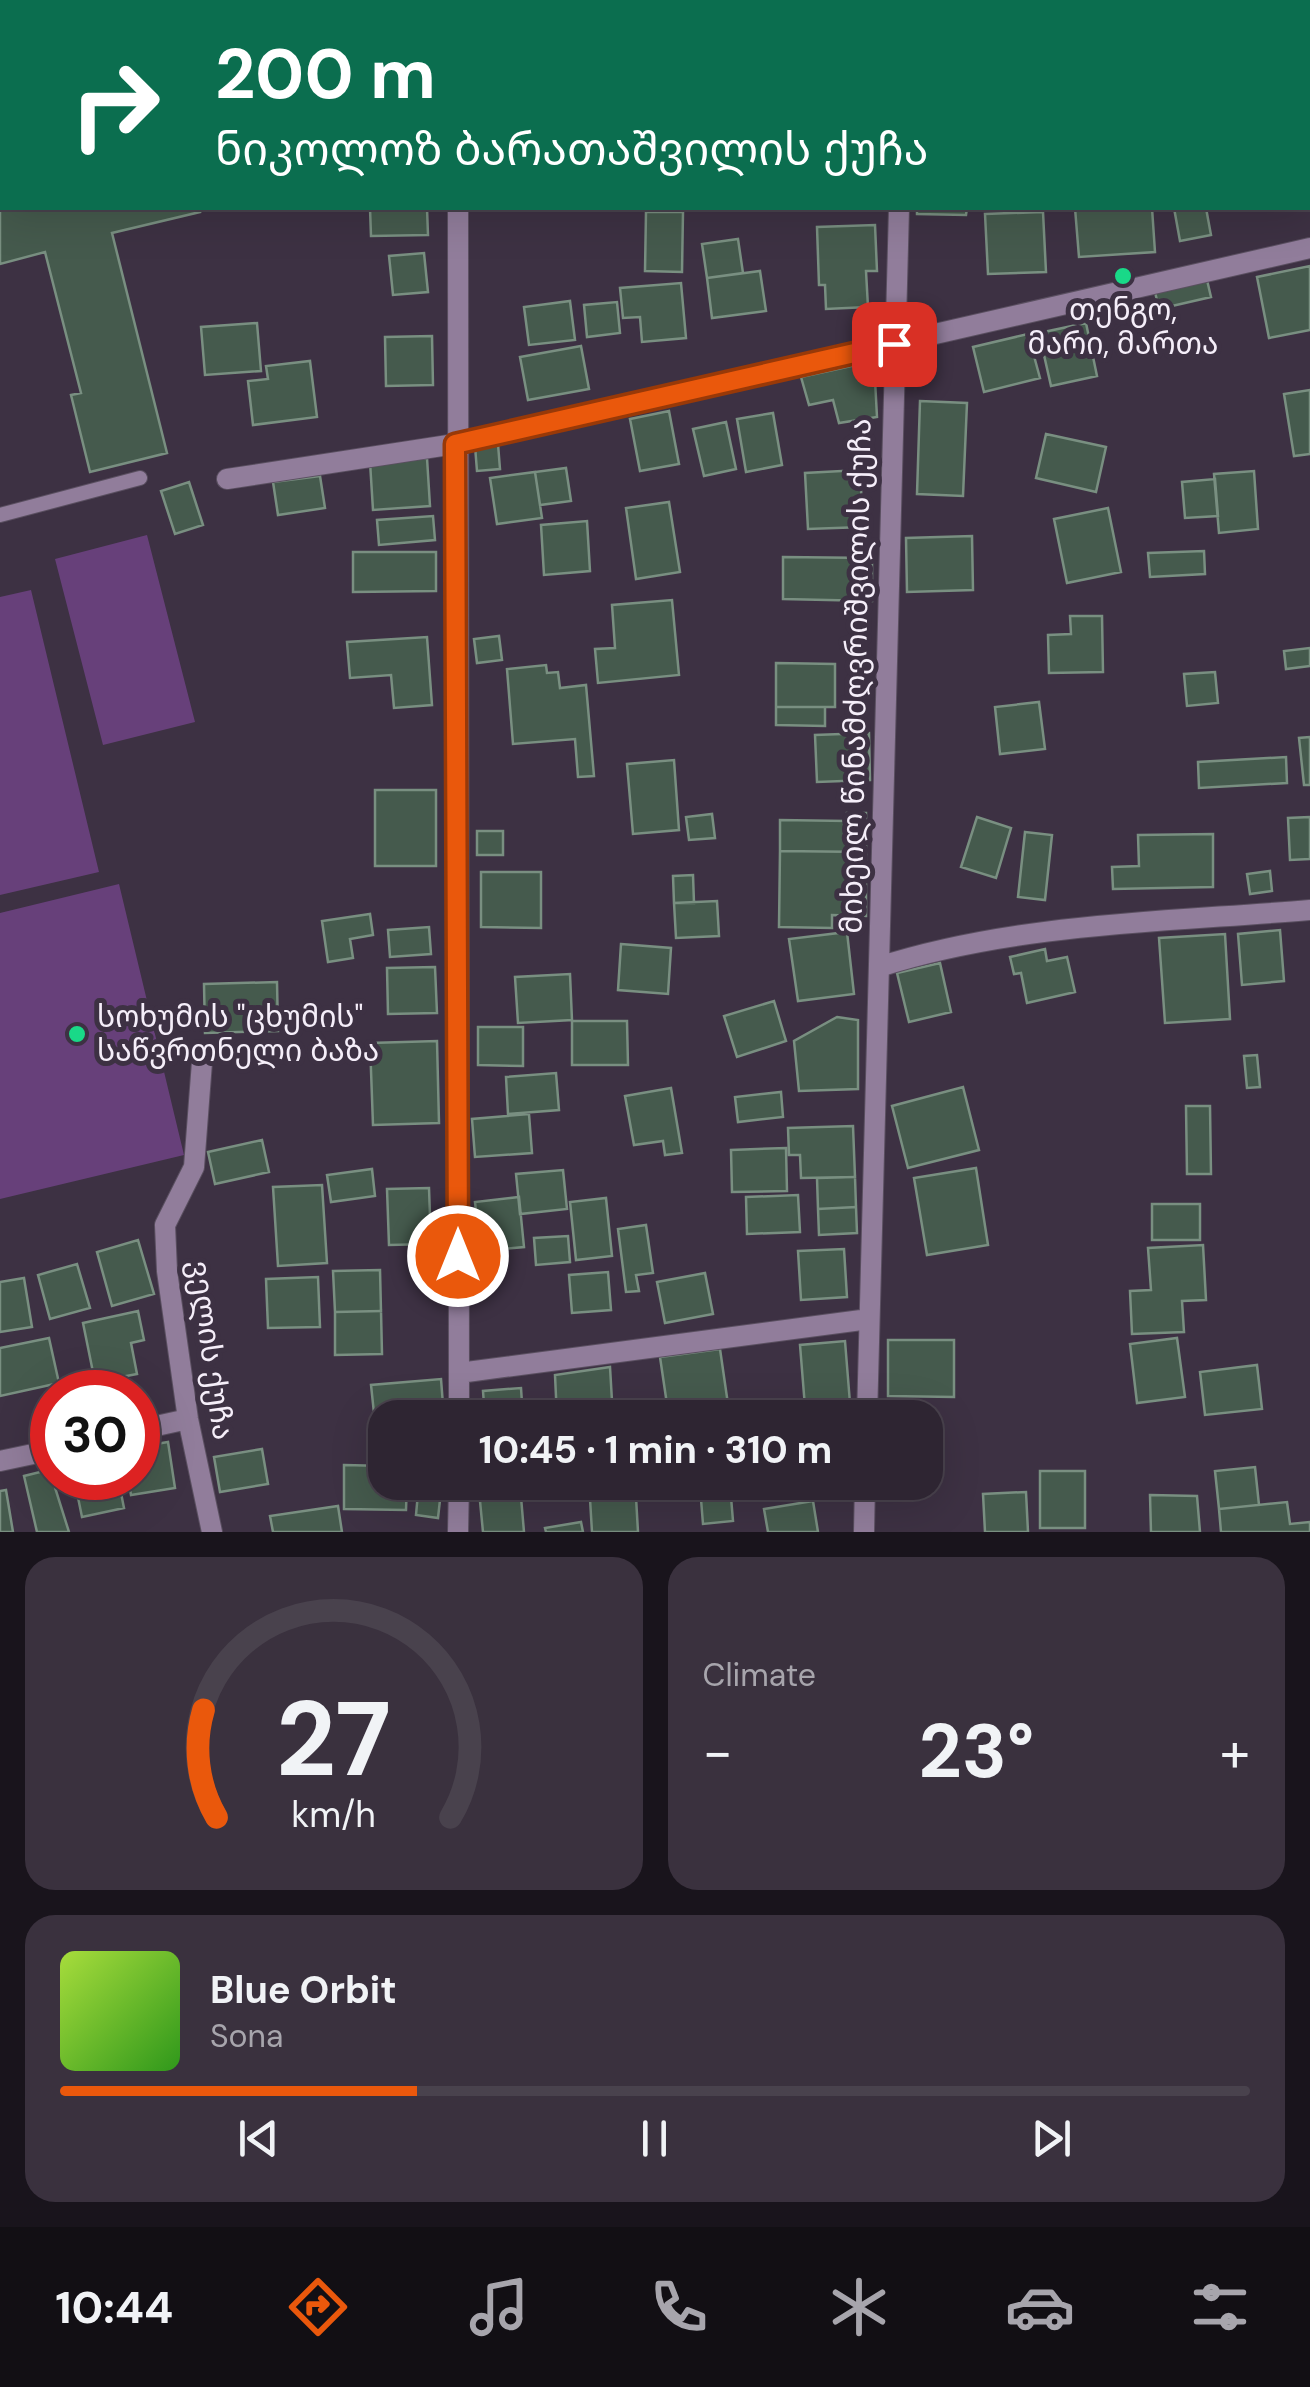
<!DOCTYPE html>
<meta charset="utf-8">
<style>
:root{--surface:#2e2532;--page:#3a313e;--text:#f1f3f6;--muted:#a7a5ac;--line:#49424d;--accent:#ea580c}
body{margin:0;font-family:"DM Sans","Noto Sans Georgian",sans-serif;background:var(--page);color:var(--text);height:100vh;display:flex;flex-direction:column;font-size:38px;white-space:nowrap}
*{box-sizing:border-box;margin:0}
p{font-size:32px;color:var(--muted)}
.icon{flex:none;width:55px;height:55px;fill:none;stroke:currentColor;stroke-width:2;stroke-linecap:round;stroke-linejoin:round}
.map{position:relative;height:1532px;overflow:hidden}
.sheet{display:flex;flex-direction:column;gap:25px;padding:25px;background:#19141c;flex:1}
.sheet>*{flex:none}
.banner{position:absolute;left:0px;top:0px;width:1310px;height:210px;box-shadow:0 10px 40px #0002,0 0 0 2px var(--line);background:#0b6e4f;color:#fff;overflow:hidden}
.speed{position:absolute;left:30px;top:1370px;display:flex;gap:20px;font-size:50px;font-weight:700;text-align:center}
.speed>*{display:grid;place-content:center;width:130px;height:130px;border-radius:50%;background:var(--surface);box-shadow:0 10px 40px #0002,0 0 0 2px var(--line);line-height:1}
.speed .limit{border:15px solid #d22;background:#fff;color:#111}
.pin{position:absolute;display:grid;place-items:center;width:85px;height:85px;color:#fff;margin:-42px;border-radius:20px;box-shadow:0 5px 15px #0006}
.me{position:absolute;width:110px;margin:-55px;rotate:0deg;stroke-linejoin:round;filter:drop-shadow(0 0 8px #0008)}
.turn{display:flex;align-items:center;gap:35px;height:210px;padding:0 50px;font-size:45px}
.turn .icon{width:130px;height:130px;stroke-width:2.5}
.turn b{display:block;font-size:70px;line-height:85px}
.big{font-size:75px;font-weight:700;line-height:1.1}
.sheet .widget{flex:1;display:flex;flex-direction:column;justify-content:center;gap:15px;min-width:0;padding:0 35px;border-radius:30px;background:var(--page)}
.sheet .dial{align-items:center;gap:0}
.dial svg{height:260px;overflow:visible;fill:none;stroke:var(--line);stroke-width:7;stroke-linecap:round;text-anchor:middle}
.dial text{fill:var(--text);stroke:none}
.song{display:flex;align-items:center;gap:30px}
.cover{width:120px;height:120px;border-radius:15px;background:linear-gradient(135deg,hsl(80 70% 55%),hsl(110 70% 35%))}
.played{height:10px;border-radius:5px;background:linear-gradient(90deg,var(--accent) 30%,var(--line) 30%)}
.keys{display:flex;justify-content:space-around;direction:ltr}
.heat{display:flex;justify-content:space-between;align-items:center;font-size:55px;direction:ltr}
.sheet .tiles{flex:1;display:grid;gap:25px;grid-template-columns:1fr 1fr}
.widget:last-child{grid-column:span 2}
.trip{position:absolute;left:368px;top:1400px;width:575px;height:100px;border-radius:30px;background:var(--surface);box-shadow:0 10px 40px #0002,0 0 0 2px var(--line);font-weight:700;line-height:100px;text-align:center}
.dock{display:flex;height:160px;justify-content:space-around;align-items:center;background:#120f14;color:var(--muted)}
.dock .icon{width:70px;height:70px}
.dock .active{color:var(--accent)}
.dock b{font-size:45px;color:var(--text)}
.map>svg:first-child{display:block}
.green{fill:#67407a}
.building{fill:#455a4d;stroke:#798f81;stroke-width:2.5}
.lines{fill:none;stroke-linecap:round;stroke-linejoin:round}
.lane-casing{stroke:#5a4f60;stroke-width:16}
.street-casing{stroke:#5a4f60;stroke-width:22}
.lane{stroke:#917d9b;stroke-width:14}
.street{stroke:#917d9b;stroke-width:20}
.route-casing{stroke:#983908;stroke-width:25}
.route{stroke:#ea580c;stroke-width:18}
.poi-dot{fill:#19d988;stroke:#3d3143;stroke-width:4}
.labels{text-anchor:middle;stroke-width:10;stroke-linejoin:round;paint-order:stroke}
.poi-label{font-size:30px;fill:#f5eef9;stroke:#3d3143}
.street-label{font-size:30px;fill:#f5eef9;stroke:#3d3143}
</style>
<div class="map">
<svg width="1310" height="1532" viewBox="0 0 1310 1532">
<rect width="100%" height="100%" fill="#3d3143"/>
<path class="green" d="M147 535 195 722 103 745 55 559Z
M31 590 99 872 0 895V597Z
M119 884 184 1155 0 1199V913Z"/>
<path class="building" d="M99 0H142V2H100Z
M212 0H281V2H212Z
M358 0H433L358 2Z
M506 0H576V2H507Z
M804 0H875L876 2H805Z
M1041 0H1114V2H1042Z
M1309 85 1310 136H1308V86Z
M0 178 2 208H199L200 212 112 233 167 453 90 472 71 395 81 393 45 252 0 264Z
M370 208H427L428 235 371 236Z
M917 208H967L966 215 917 214Z
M1075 208H1152L1155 252 1079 257Z
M1174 208H1206L1211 235 1180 241Z
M646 212H683L682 272 645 271Z
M1043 212 1046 272 988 274 985 214Z
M875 225 877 271H866L868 307 826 309 825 285H819L817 227Z
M738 239 743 273 707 278 702 244Z
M424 253 428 292 393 295 389 256Z
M1310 266V330L1269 338 1257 277Z
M760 271 766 311 712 318 707 278Z
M1207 280 1211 297 1159 309 1155 292Z
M681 283 686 338 642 342 640 317 623 318 620 288Z
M570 301 575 340 529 345 524 307Z
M617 302 620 333 587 337 584 305Z
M257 323 261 371 205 375 201 327Z
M1086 323 1097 376 1051 386 1039 333Z
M1028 334 1040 378 984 392 973 347Z
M432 336 433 385 386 386 385 337Z
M581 346 589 389 528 400 520 357Z
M310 361 317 417 253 425 248 381 268 379 266 366Z
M874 361 877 417 839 423 833 400 809 405 801 377Z
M1310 390V454L1294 456 1284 394Z
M920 401 967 403 963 496 917 494Z
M669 411 679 464 640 471 630 419Z
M773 413 782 465 746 472 737 419Z
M726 422 736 469 704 476 693 429Z
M1046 434 1106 447 1096 492 1036 478Z
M498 444 500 469 477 471 475 446Z
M427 458 430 506 373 510 370 462Z
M566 468 571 501 540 505 535 472Z
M860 470 863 527 808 529 805 473Z
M1254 471 1258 529 1219 533 1214 474Z
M535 472 542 518 497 524 490 478Z
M320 476 325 508 278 515 273 482Z
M1215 479 1218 516 1185 518 1182 482Z
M189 482 203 525 175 534 161 491Z
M669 502 680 572 636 579 626 508Z
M1108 508 1121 572 1067 583 1054 519Z
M433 516 435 540 379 545 377 520Z
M587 521 590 571 544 575 541 525Z
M972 536 973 590 907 592 906 538Z
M1204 551 1205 574 1150 577 1148 553Z
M353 552H436V591L353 592Z
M783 557 872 558V601L783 599Z
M672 600 679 675 598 683 595 649 615 648 612 605Z
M1070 616H1102L1103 672 1049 673 1048 635 1071 634Z
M499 636 502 660 477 663 474 639Z
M427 637 432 705 394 708 391 675 350 678 347 642Z
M1310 648V666L1286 669 1284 651Z
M776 663 835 664V707H776Z
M546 665 547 673 558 672 560 688 586 685 594 776 578 777 575 739 513 744 507 669Z
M1215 672 1218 703 1187 706 1184 674Z
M1039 702 1045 749 1000 754 995 707Z
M776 707H825V726L776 725Z
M869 733 870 780 817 782 815 735Z
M1310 737V785H1304L1299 738Z
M1286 757 1287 783 1199 788 1198 762Z
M674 760 679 830 633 834 627 764Z
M375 790H436V866H375Z
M847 813H866V852L780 851V820L847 821Z
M712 814 715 838 689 840 686 817Z
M977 817 1011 828 996 878 961 867Z
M1310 817V859L1290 860 1288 818Z
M477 831H503V855H477Z
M1025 832 1052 835 1045 900 1018 897Z
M1213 834V887L1113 889 1112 867 1139 866 1138 835Z
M780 851 866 852V916L832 915V928L779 927Z
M1270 871 1272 891 1250 894 1247 874Z
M481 872H541V928L481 927Z
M693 875 694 903H674L673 876Z
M717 901 719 936 676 938 674 903Z
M370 914 373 935 350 939 353 958 328 962 322 921Z
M429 927 431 954 390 957 388 930Z
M1280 930 1284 981 1242 985 1238 934Z
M847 932 854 994 798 1001 789 939Z
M1225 934 1230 1019 1165 1023 1159 938Z
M621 944 671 948 668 994 618 990Z
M1045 949 1047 961 1067 957 1075 992 1027 1003 1021 973 1014 974 1010 957Z
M940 963 951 1012 909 1022 897 973Z
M435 967 437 1013 388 1014 387 968Z
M570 974 572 1020 518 1023 515 977Z
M277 982 278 1031 205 1033 204 984Z
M774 1001 786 1041 737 1057 724 1016Z
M837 1017 858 1020V1089L799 1091 794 1041Z
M572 1021H627L628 1065H572Z
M478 1027H523V1066L478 1065Z
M437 1041 439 1123 373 1125 370 1043Z
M1257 1055 1260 1087 1247 1088 1244 1056Z
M556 1073 559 1110 508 1114 506 1077Z
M963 1087 979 1150 908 1168 892 1106Z
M671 1088 682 1153 665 1155 663 1141 634 1145 625 1096Z
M781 1092 783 1117 738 1122 735 1097Z
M1186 1106H1210L1211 1174H1187Z
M529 1114 532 1153 475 1157 472 1119Z
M853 1126 855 1177 801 1178 800 1155H789L788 1128Z
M262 1140 269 1172 215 1184 208 1152Z
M786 1148 787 1191 732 1192 731 1150Z
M976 1168 988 1245 927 1255 914 1178Z
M372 1169 375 1196 331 1202 327 1175Z
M563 1170 567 1209 520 1214 516 1174Z
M855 1177 856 1207 818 1209 817 1178Z
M322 1185 327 1263 278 1266 273 1187Z
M429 1188 431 1244 389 1245 387 1189Z
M798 1195 800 1232 747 1234 746 1197Z
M519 1197 524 1247 480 1251 475 1202Z
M606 1198 612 1256 576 1260 570 1202Z
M1152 1204H1200V1240H1152Z
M856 1207 857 1233 819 1235 818 1209Z
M646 1225 653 1273 636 1275 639 1291 626 1292 618 1229Z
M568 1236 570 1262 536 1265 534 1238Z
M138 1240 154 1294 112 1306 97 1252Z
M1203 1245 1206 1300 1182 1301 1184 1332 1132 1334 1130 1291 1151 1290 1148 1248Z
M844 1249 847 1297 801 1300 798 1251Z
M77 1264 90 1308 50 1319 38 1275Z
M380 1270 381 1311 335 1312 333 1271Z
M608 1272 611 1310 572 1313 569 1275Z
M705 1273 713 1314 665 1323 657 1282Z
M318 1277 320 1327 268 1328 266 1279Z
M24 1278 32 1327 0 1332V1282Z
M138 1311 144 1340 131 1343 137 1374 95 1382 83 1323Z
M381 1311 382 1354 335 1355V1312Z
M49 1338 59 1383 0 1396V1348Z
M1177 1338 1185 1397 1137 1403 1130 1344Z
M888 1340H954V1397L888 1396Z
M845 1341 850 1403 805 1407 800 1345Z
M720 1349 730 1418H669L660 1357Z
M1257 1365 1262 1409 1205 1415 1200 1372Z
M610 1367 613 1418H557L555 1375Z
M441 1379 443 1405 426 1406 427 1418H385V1422L375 1423 371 1385Z
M85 1384 87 1392H52V1401L50 1392Z
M521 1388 523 1418H485L483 1391Z
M636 1404 637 1418H613V1406Z
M168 1442 175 1488 131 1495 128 1478H138V1447Z
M262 1449 268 1484 220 1492 214 1457Z
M344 1465 385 1466V1482H407L406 1510 344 1509Z
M1255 1467 1259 1505 1219 1509 1215 1471Z
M52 1469V1478L69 1532H37L24 1476Z
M1040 1471H1085V1528H1040Z
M74 1478H118L124 1508 82 1517Z
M419 1482H442L438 1518 416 1515Z
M489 1482H522V1485L490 1488Z
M730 1485 733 1521 703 1524 700 1487Z
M6 1490 13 1532H0V1491Z
M1026 1492 1028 1532H985L983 1494Z
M1150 1495 1197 1496 1200 1532H1151Z
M521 1497 524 1532H483L480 1501Z
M636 1497 638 1532H592L590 1499Z
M813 1501 818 1532H768L764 1509Z
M1287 1502 1290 1524 1310 1522V1532H1221L1219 1509Z
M338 1506 342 1532H273L270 1516Z
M581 1522 583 1532H546L545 1528Z"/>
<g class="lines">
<g class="lane-casing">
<path id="lane" d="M162 0V2
M0 515 140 478"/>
</g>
<g class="street-casing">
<path id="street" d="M461 0V2
M906 2V0
M458 208 459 1418
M227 479 455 444 1310 248
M879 967C1016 923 1168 922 1310 910
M202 1062 194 1167 165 1225 167 1271 188 1419 212 1532
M459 1373 869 1319
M867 1418 899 208
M138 1430 188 1419
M0 1461 52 1450
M458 1532 459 1482
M864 1532 865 1482"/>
</g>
<use href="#lane" class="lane"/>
<use href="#street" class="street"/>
</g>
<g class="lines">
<g class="route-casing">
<path id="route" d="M458 1256 455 444 894 344"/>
</g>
<use href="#route" class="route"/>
</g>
<g class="poi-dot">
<circle cx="1123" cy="276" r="10"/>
<circle cx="77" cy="1034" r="10"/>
</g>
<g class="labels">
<g class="poi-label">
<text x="1123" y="320">თენგო,<tspan x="1123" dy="34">მარი, მართა</tspan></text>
<text x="97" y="1027" text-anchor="start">სოხუმის "ცხუმის"<tspan x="97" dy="34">საწვრთნელი ბაზა</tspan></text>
</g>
<g class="street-label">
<text transform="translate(856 676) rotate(-89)" y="10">მიხეილ წინამძღვრიშვილის ქუჩა</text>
<text transform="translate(211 1350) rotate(82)" y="10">ველის ქუჩა</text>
</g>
</g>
</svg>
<div class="speed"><div class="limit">30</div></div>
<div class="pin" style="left:894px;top:344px;background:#d93025"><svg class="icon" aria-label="arrive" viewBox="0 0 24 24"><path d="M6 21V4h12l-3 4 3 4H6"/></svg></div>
<svg class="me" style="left:458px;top:1256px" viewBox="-20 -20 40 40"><circle r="17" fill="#ea580c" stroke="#fff" stroke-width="3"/><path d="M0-11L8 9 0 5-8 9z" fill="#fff"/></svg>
<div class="trip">10:45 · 1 min · 310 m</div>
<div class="banner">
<div class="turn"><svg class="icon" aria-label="right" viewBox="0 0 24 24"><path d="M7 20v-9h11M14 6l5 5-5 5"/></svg><div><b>200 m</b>ნიკოლოზ ბარათაშვილის ქუჩა</div></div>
</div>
</div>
<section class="sheet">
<div class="tiles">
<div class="widget dial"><svg viewBox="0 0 100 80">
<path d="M14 69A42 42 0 1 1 86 69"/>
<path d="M14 69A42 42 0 0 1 10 36" stroke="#ea580c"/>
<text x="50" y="56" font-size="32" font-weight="700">27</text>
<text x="50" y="72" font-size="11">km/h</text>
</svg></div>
<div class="widget"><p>Climate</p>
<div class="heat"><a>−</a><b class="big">23°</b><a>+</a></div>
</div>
<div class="widget">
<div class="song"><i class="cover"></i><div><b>Blue Orbit</b><p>Sona</p></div></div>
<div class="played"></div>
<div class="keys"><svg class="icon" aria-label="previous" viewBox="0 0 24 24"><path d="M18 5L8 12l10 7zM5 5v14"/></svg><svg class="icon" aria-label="pause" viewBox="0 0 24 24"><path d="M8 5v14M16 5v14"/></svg><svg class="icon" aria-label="next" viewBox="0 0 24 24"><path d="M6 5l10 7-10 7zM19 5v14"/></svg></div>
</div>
</div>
</section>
<nav class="dock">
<b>10:44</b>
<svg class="icon active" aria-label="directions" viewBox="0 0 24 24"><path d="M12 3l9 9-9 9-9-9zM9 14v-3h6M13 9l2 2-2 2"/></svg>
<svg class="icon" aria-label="music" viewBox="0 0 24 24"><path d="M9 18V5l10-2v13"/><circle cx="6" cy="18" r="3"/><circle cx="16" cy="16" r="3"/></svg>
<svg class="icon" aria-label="phone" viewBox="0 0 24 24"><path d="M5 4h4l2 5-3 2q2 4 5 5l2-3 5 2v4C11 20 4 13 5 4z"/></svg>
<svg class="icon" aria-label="climate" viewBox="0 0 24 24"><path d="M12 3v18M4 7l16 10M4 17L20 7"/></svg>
<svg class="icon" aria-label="car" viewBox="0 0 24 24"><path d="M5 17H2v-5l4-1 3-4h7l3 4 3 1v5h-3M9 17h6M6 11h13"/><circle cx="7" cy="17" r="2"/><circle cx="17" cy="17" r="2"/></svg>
<svg class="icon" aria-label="filters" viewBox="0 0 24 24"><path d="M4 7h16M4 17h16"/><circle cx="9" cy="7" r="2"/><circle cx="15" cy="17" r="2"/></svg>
</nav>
